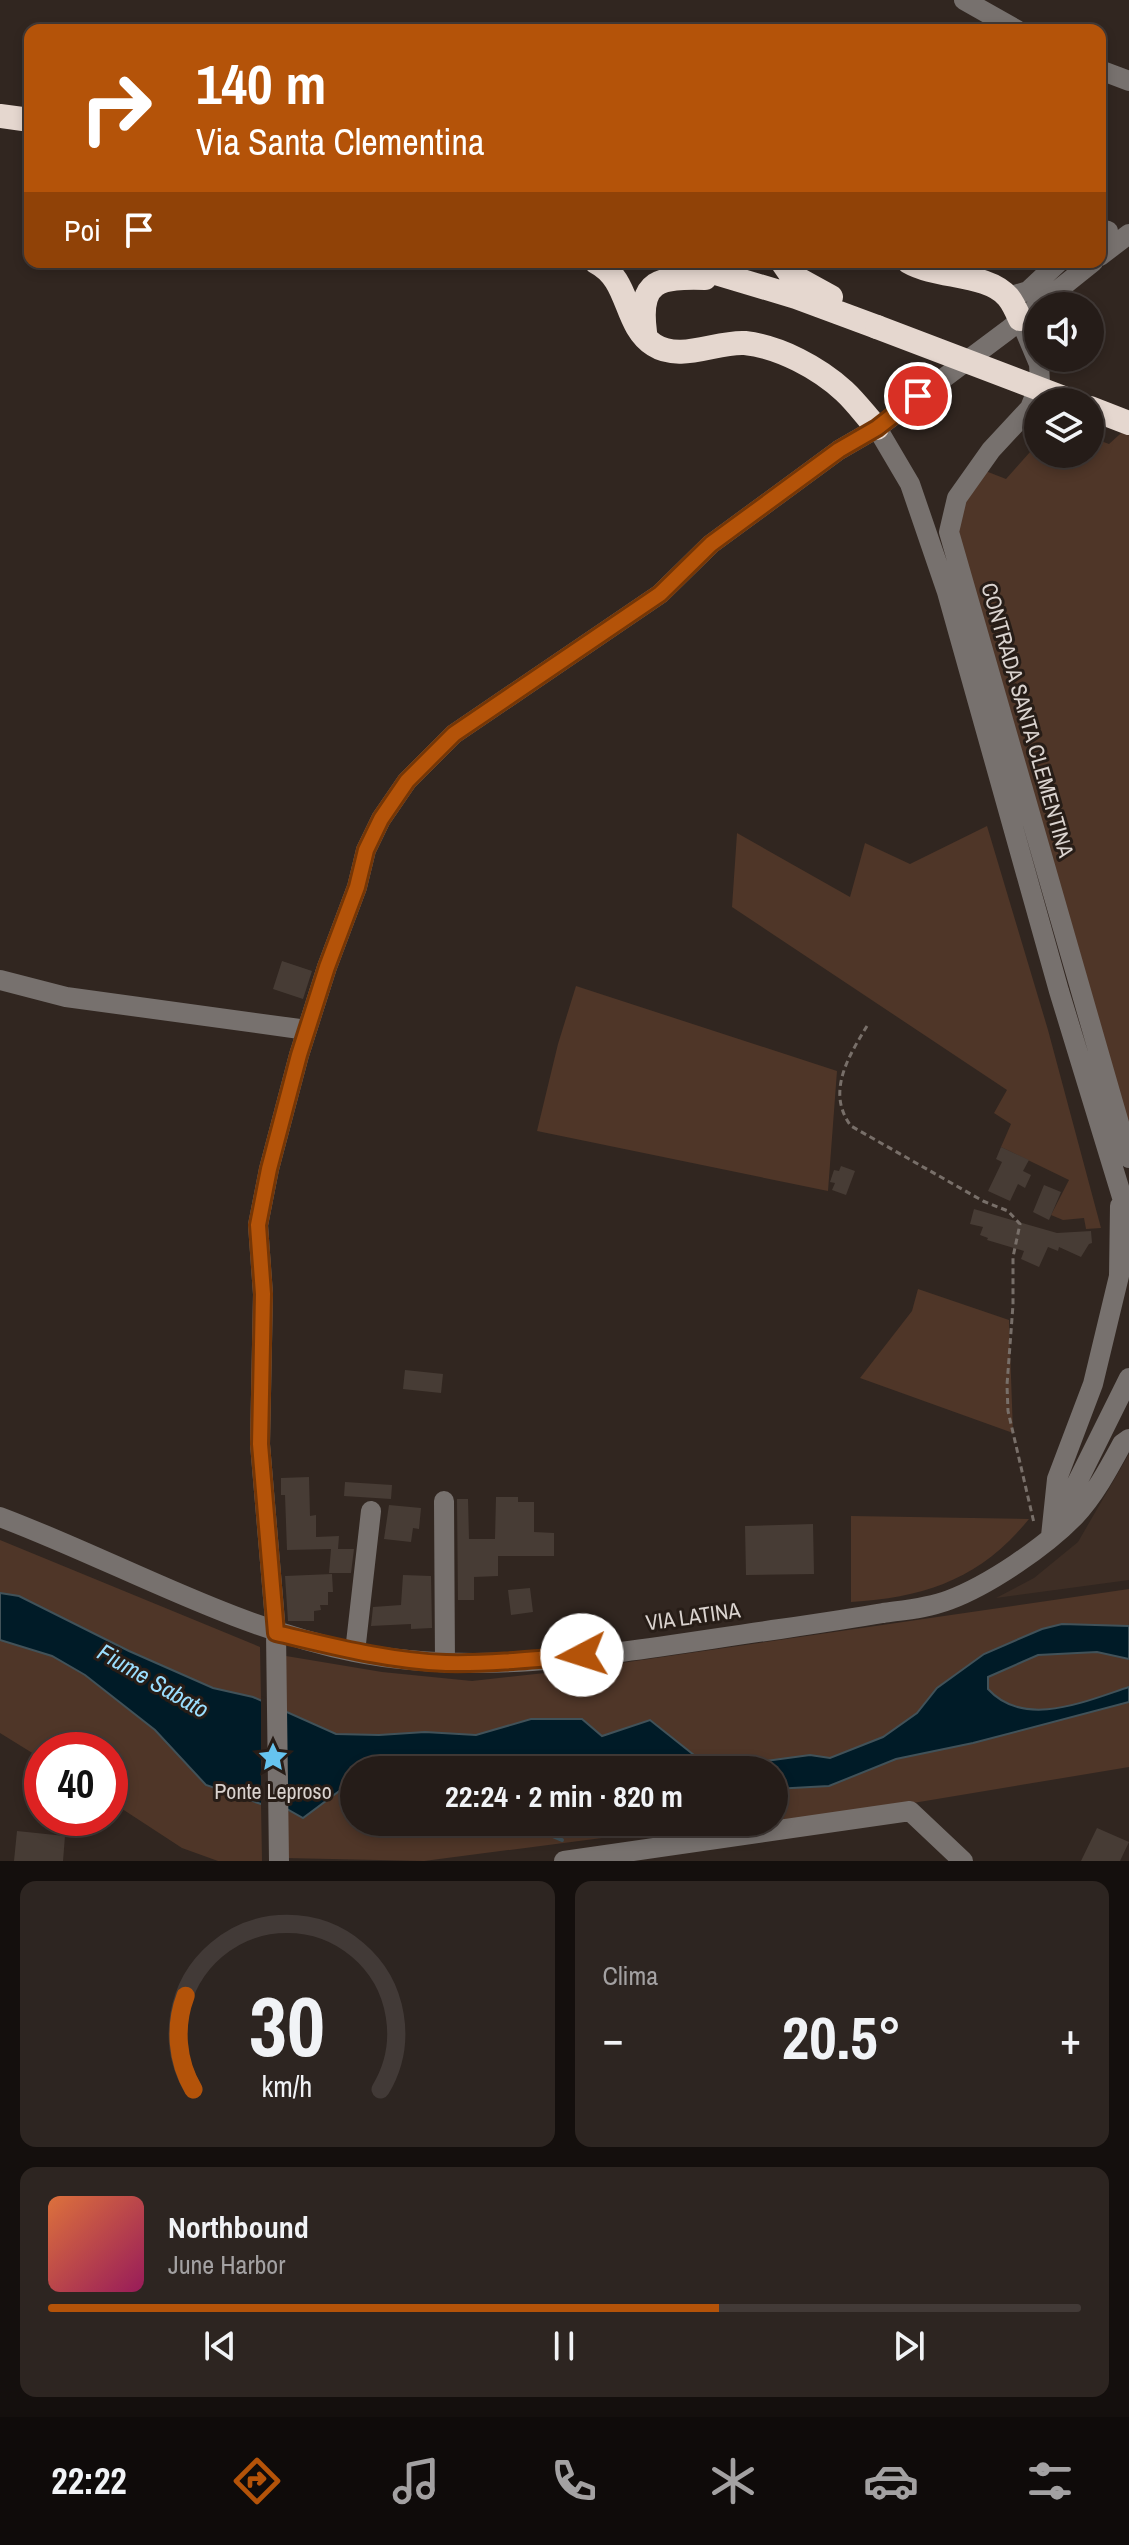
<!DOCTYPE html>
<html lang="it">
<meta charset="utf-8">
<style>
:root{--surface:#251c18;--page:#2d2521;--text:#f1f3f6;--muted:#a3a1a2;--line:#423a37;--accent:#b45309}
body{margin:0;font-family:"Archivo Narrow",sans-serif;background:var(--page);color:var(--text);height:100vh;display:flex;flex-direction:column;font-size:30px;white-space:nowrap}
*{box-sizing:border-box;margin:0}
p{font-size:26px;color:var(--muted)}
.icon{flex:none;width:44px;height:44px;fill:none;stroke:currentColor;stroke-width:2;stroke-linecap:round;stroke-linejoin:round}
.map{position:relative;height:1861px;overflow:hidden}
.sheet{display:flex;flex-direction:column;gap:20px;padding:20px;background:#140f0d;flex:1}
.sheet>*{flex:none}
.guide{position:absolute;left:24px;top:24px;width:1082px;height:244px;border-radius:16px;box-shadow:0 4px 12px #0003,0 0 0 2px var(--line);background:#b45309;color:#fff;overflow:hidden}
.buttons{position:absolute;left:1024px;top:292px;display:grid;gap:16px}
.buttons a{display:grid;place-items:center;width:80px;height:80px;border-radius:50%;background:var(--surface);box-shadow:0 4px 12px #0003,0 0 0 2px var(--line);font-size:40px}
.speed{position:absolute;left:24px;top:1732px;display:flex;gap:16px;font-size:40px;font-weight:700;text-align:center}
.speed>*{display:grid;place-content:center;width:104px;height:104px;border-radius:50%;background:var(--surface);box-shadow:0 4px 12px #0003,0 0 0 2px var(--line);line-height:1}
.speed .limit{border:12px solid #d22;background:#fff;color:#111}
.pin{position:absolute;display:grid;place-items:center;width:68px;height:68px;color:#fff;margin:-34px;border:4px solid #fff;border-radius:50%;box-shadow:0 2px 8px #0007}
.me{position:absolute;width:88px;margin:-44px;rotate:265deg;stroke-linejoin:round;filter:drop-shadow(0 0 6px #0008)}
.turn{display:flex;align-items:center;gap:28px;height:168px;padding:0 40px;font-size:36px}
.turn .icon{width:104px;height:104px;stroke-width:2.5}
.turn b{display:block;font-size:56px;line-height:68px}
.then{display:flex;align-items:center;height:76px;padding:0 40px;background:#0003;gap:16px;font-size:30px}
.big{font-size:60px;font-weight:700;line-height:1.1}
.sheet .widget{flex:1;display:flex;flex-direction:column;justify-content:center;gap:12px;min-width:0;padding:0 28px;border-radius:16px;background:var(--page)}
.sheet .dial{align-items:center;gap:0}
.dial svg{height:208px;overflow:visible;fill:none;stroke:var(--line);stroke-width:7;stroke-linecap:round;text-anchor:middle}
.dial text{fill:var(--text);stroke:none}
.song{display:flex;align-items:center;gap:24px}
.cover{width:96px;height:96px;border-radius:12px;background:linear-gradient(135deg,hsl(20 70% 55%),hsl(330 70% 35%))}
.played{height:8px;border-radius:4px;background:linear-gradient(90deg,var(--accent) 65%,var(--line) 65%)}
.keys{display:flex;justify-content:space-around;direction:ltr}
.heat{display:flex;justify-content:space-between;align-items:center;font-size:44px;direction:ltr}
.sheet .tiles{flex:1;display:grid;gap:20px;grid-template-columns:1fr 1fr}
.widget:last-child{grid-column:span 2}
.trip{position:absolute;left:340px;top:1756px;width:448px;height:80px;border-radius:40px;background:var(--surface);box-shadow:0 4px 12px #0003,0 0 0 2px var(--line);font-weight:700;line-height:80px;text-align:center}
.tab-bar{display:flex;height:128px;justify-content:space-around;align-items:center;background:#0f0b0a;color:var(--muted)}
.tab-bar .icon{width:56px;height:56px}
.tab-bar .on{color:var(--accent)}
.tab-bar b{font-size:36px;color:var(--text)}
.map>svg:first-child{display:block}
.built{fill:#3e2e25}
.green{fill:#4f3628}
.water{fill:#001b27;stroke:#415259;stroke-width:2}
.pier{fill:#312620}
.lines{fill:none;stroke-linecap:round;stroke-linejoin:round}
.stream{stroke:#415259;stroke-width:4}
.building{fill:#473c35}
.path{stroke:#786f69;stroke-width:3;stroke-dasharray:6 4;stroke-linecap:butt}
.minor{stroke:#77716e;stroke-width:20}
.highway{stroke:#e5d7cf;stroke-width:24}
.highway-bridge{stroke:#e5d7cf;stroke-width:24}
.route-casing{stroke:#753606;stroke-width:20}
.route{stroke:#b45309;stroke-width:14}
.labels{text-anchor:middle;stroke-width:6;stroke-linejoin:round;paint-order:stroke}
.street-label{font-size:22px;fill:#dad3cf;stroke:#271d17}
.poi-label{font-size:22px;fill:#dad3cf;stroke:#271d17}
.water-label{font-size:24px;font-style:italic;fill:#9bdefe;stroke:#271d17}
</style>
<div class="map">
<svg width="1129" height="1861" viewBox="0 0 1129 1861">
<rect width="100%" height="100%" fill="#312620"/>
<path class="built" d="M1129 1454V1580L996 1598 1034 1578 1078 1542Z"/>
<path class="green" d="M1129 426V1155L950 539 956 506 983 470 1006 479 1038 443V454H1090V437L1109 444Z
M987 826 1048 1030 1101 1228 1086 1229 1084 1218 1063 1220 1051 1215 1069 1180 1001 1147 1011 1124 994 1113 1007 1090 732 907 737 833 850 897 865 843 910 864Z
M576 986 837 1071 828 1191 537 1131 558 1044Z
M918 1289 1009 1320 1013 1433 860 1378 912 1311Z
M851 1516 1029 1519C980 1579 926 1597 851 1602Z
M0 1540 260 1647 261 1700 213 1688 129 1651 19 1596 0 1593Z
M1129 1589V1626L1062 1624 1042 1629 984 1654 937 1688 917 1713 883 1737 830 1758 810 1755 751 1763 699 1759 650 1720 602 1736 531 1719 476 1735 425 1732 379 1735 336 1734 283 1710 286 1656 382 1672 472 1681 573 1670Z
M0 1640 52 1656 85 1675 155 1730 206 1785 261 1804 262 1861H218L182 1848 110 1801V1750H42V1759L0 1733Z
M1097 1652 1129 1659V1687C1086 1701 1024 1729 988 1689V1677L1038 1655Z
M1129 1702V1767L913 1803 774 1822V1789L829 1786 896 1759 973 1743Z
M354 1780V1822H773L648 1832 424 1861 285 1858V1808L344 1789Z"/>
<path class="water" d="M0 1593 19 1596 129 1651 213 1688 253 1697 336 1734 379 1735 425 1732 476 1735 531 1719H582L602 1736 650 1720 699 1759 751 1763 810 1755 830 1758 883 1737 917 1713 937 1688 984 1654 1042 1629 1062 1624 1129 1626V1659L1097 1652 1038 1655 988 1677V1689C1024 1729 1086 1701 1129 1687V1702L973 1743 896 1759 829 1786 774 1789V1770H431L410 1766 354 1770V1780L303 1818 285 1808 261 1804 206 1785 155 1730 85 1675 52 1656 0 1640Z"/>
<path class="pier" d="M261 1696 283 1706 284 1812 261 1808Z"/>
<g class="lines">
<path class="stream" d="M519 1822 562 1840"/>
</g>
<path class="building" d="M282 961 312 971 303 999 273 989Z
M1001 1147 1029 1160 1023 1171 1031 1175 1025 1188 1018 1184 1010 1201 988 1191 1002 1162 996 1159Z
M841 1166 855 1171 846 1195 832 1190 835 1183 830 1182 834 1170 839 1171Z
M1044 1185 1061 1192 1049 1220 1033 1212Z
M974 1209 1057 1233 1091 1231 1092 1243 1089 1244 1081 1257 1059 1247 1058 1251 1048 1247 1039 1267 1021 1259 1024 1251 987 1240 988 1238 980 1235 983 1227 970 1224Z
M405 1370 443 1374 441 1393 403 1389Z
M309 1477 310 1516 316 1515V1537L339 1536 338 1549H354L351 1573H329L331 1549 287 1550 285 1495H281V1478Z
M345 1482 392 1485 391 1499 344 1496Z
M496 1497H518V1502H534V1532L554 1533V1556H498V1576L474 1577V1600H458L457 1499H468L469 1539H495Z
M389 1505 421 1508 419 1529 413 1528 411 1542 384 1539Z
M813 1524 814 1574 746 1575 745 1526Z
M332 1574 333 1592H328V1605H320L321 1610 314 1611V1621H288L285 1576Z
M403 1575 431 1576 432 1628 411 1629V1624L371 1626 373 1607 401 1605Z
M530 1588 533 1612 511 1615 508 1590Z
M1097 1828 1129 1842 1120 1861H1081Z
M17 1831 65 1836 63 1861H14Z"/>
<g class="lines">
<path class="path" d="M867 1026C848 1057 826 1093 851 1126L983 1201 1008 1211 1020 1224 1013 1257V1305L1007 1385 1008 1411 1034 1523"/>
<path class="minor" d="M964 0 1017 30
M1100 70 1129 81
M1100 229 1108 231 1100 243
M1100 256 1129 234
M1008 297 1028 291 1059 262
M1020 319 1039 364 1040 383 1030 408 991 450 957 498 949 532 1129 1158
M877 428 910 484 947 592 1059 991 1129 1220
M0 980 66 997 307 1030
M444 1501 445 1663
M0 1517C119 1562 228 1626 354 1652 492 1680 642 1648 780 1629 814 1624 848 1619 883 1613 904 1610 928 1608 949 1600 989 1585 1045 1547 1075 1516 1094 1496 1109 1468 1122 1444L1129 1439
M1058 1521 1129 1378
M1051 1536 1057 1479 1093 1384 1119 1276 1120 1206
M355 1652 371 1511
M279 1861 276 1633 260 1444 263 1294 258 1225 269 1169 299 1055 327 967 357 887 366 850 381 819 407 781 454 734 660 594 711 544 839 450 877 428 1008 330 1093 262
M564 1861 910 1811 963 1861"/>
<path class="highway" d="M0 116 30 120
M596 262C631 280 623 325 654 345 680 362 717 341 745 343 780 347 819 368 844 391 856 402 866 416 877 428
M679 262 796 297 877 327
M782 262 791 275 831 297
M909 262C937 278 988 273 1008 297 1013 303 1017 312 1020 319
M645 332C638 279 660 277 705 278
M1090 408 1129 423"/>
<path class="highway-bridge" d="M877 327 1074 402"/>
</g>
<g class="lines">
<g class="route-casing">
<path id="route" d="M582 1655C537 1659 492 1664 446 1663 388 1661 332 1646 276 1633L260 1444 263 1294 258 1225 269 1169 299 1055 327 967 357 887 366 850 381 819 407 781 454 734 660 594 711 544 839 450 877 428 918 396"/>
</g>
<use href="#route" class="route"/>
</g>
<defs>
<g id="sight-bare" transform="scale(2.4)"><path d="M0-6L1.8-2.2L6-1.7L2.9 1.2L3.7 5.4L0 3.3L-3.7 5.4L-2.9 1.2L-6-1.7L-1.8-2.2Z" fill="#66c4ef" stroke="#271d17" stroke-width="2.5" paint-order="stroke"/></g>
</defs>
<g fill-rule="evenodd">
<use href="#sight-bare" x="273" y="1757"/>
</g>
<g class="labels">
<g class="street-label">
<text transform="translate(1028 720) rotate(74)" y="8">CONTRADA SANTA CLEMENTINA</text>
<text transform="translate(693 1616) rotate(-8)" y="8">VIA LATINA</text>
</g>
<g class="poi-label">
<text x="273" y="1799">Ponte Leproso</text>
</g>
<g class="water-label">
<text transform="translate(153 1681) rotate(30)" y="8">Fiume Sabato</text>
</g>
</g>
</svg>
<div class="buttons">
<a><svg class="icon" aria-label="sound" viewBox="0 0 24 24"><path d="M4 9h4l5-4v14l-5-4H4zM17 9q2 3 0 6"/></svg></a>
<a><svg class="icon" aria-label="layers" viewBox="0 0 24 24"><path d="M12 4l9 5-9 5-9-5zM3 14l9 5 9-5"/></svg></a>
</div>
<div class="speed"><div class="limit">40</div></div>
<div class="pin" style="left:918px;top:396px;background:#d93025"><svg class="icon" aria-label="arrive" viewBox="0 0 24 24"><path d="M6 21V4h12l-3 4 3 4H6"/></svg></div>
<svg class="me" style="left:582px;top:1655px" viewBox="-20 -20 40 40"><circle r="19" fill="#fff"/><path d="M0-13L10 11 0 6-10 11z" fill="#b45309"/></svg>
<div class="trip">22:24 · 2 min · 820 m</div>
<div class="guide">
<div class="turn"><svg class="icon" aria-label="right" viewBox="0 0 24 24"><path d="M7 20v-9h11M14 6l5 5-5 5"/></svg><div><b>140 m</b>Via Santa Clementina</div></div>
<div class="then">Poi<svg class="icon" aria-label="arrive" viewBox="0 0 24 24"><path d="M6 21V4h12l-3 4 3 4H6"/></svg></div>
</div>
</div>
<section class="sheet">
<div class="tiles">
<div class="widget dial"><svg viewBox="0 0 100 80">
<path d="M14 69A42 42 0 1 1 86 69"/>
<path d="M14 69A42 42 0 0 1 11 33" stroke="#b45309"/>
<text x="50" y="56" font-size="32" font-weight="700">30</text>
<text x="50" y="72" font-size="11">km/h</text>
</svg></div>
<div class="widget"><p>Clima</p>
<div class="heat"><a>−</a><b class="big">20.5°</b><a>+</a></div>
</div>
<div class="widget">
<div class="song"><i class="cover"></i><div><b>Northbound</b><p>June Harbor</p></div></div>
<div class="played"></div>
<div class="keys"><svg class="icon" aria-label="previous" viewBox="0 0 24 24"><path d="M18 5L8 12l10 7zM5 5v14"/></svg><svg class="icon" aria-label="pause" viewBox="0 0 24 24"><path d="M8 5v14M16 5v14"/></svg><svg class="icon" aria-label="next" viewBox="0 0 24 24"><path d="M6 5l10 7-10 7zM19 5v14"/></svg></div>
</div>
</div>
</section>
<nav class="tab-bar">
<b>22:22</b>
<svg class="icon on" aria-label="directions" viewBox="0 0 24 24"><path d="M12 3l9 9-9 9-9-9zM9 14v-3h6M13 9l2 2-2 2"/></svg>
<svg class="icon" aria-label="music" viewBox="0 0 24 24"><path d="M9 18V5l10-2v13"/><circle cx="6" cy="18" r="3"/><circle cx="16" cy="16" r="3"/></svg>
<svg class="icon" aria-label="phone" viewBox="0 0 24 24"><path d="M5 4h4l2 5-3 2q2 4 5 5l2-3 5 2v4C11 20 4 13 5 4z"/></svg>
<svg class="icon" aria-label="climate" viewBox="0 0 24 24"><path d="M12 3v18M4 7l16 10M4 17L20 7"/></svg>
<svg class="icon" aria-label="car" viewBox="0 0 24 24"><path d="M5 17H2v-5l4-1 3-4h7l3 4 3 1v5h-3M9 17h6M6 11h13"/><circle cx="7" cy="17" r="2"/><circle cx="17" cy="17" r="2"/></svg>
<svg class="icon" aria-label="filters" viewBox="0 0 24 24"><path d="M4 7h16M4 17h16"/><circle cx="9" cy="7" r="2"/><circle cx="15" cy="17" r="2"/></svg>
</nav>
